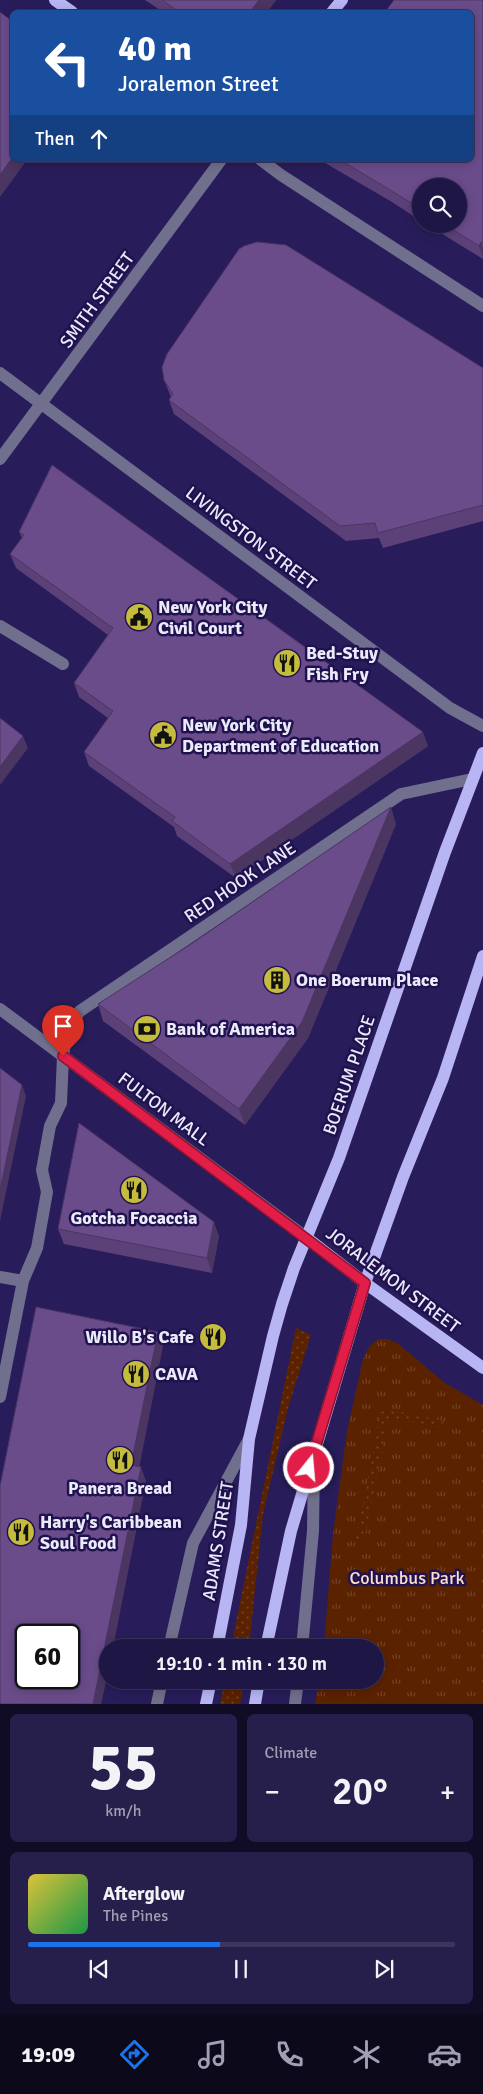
<!DOCTYPE html>
<meta charset="utf-8">
<style>
:root{--surface:#1e1644;--page:#261f4b;--text:#f1f3f6;--muted:#a19fb2;--line:#3c355d;--accent:#1a73e8}
body{margin:0;font-family:Signika,sans-serif;background:var(--page);color:var(--text);height:100vh;display:flex;flex-direction:column;font-size:19px;white-space:nowrap}
*{box-sizing:border-box;margin:0}
p{font-size:16px;color:var(--muted)}
.icon{flex:none;width:28px;height:28px;fill:none;stroke:currentColor;stroke-width:2;stroke-linecap:round;stroke-linejoin:round}
.map{position:relative;height:1704px;overflow:hidden}
.panel{display:flex;flex-direction:column;gap:10px;padding:10px;background:#100c25;flex:1}
.panel>*{flex:none}
.top-card{position:absolute;left:10px;top:10px;width:464px;height:152px;border-radius:8px;box-shadow:0 2px 12px #0003,0 0 0 1px var(--line);background:#1a4fa0;color:#fff;overflow:hidden}
.controls{position:absolute;left:412px;top:178px;display:grid;gap:10px}
.controls a{display:grid;place-items:center;width:55px;height:55px;border-radius:50%;background:var(--surface);box-shadow:0 2px 12px #0003,0 0 0 1px var(--line);font-size:25px}
.speed{position:absolute;left:15px;top:1624px;display:flex;gap:10px;font-size:25px;font-weight:700;text-align:center}
.speed>*{display:grid;place-content:center;width:65px;height:65px;border-radius:50%;background:var(--surface);box-shadow:0 2px 12px #0003,0 0 0 1px var(--line);line-height:1}
.speed .limit{border:2px solid #111;border-radius:8px;background:#fff;color:#111}
.pin{position:absolute;display:grid;place-items:center;width:42px;height:42px;color:#fff;margin:-51px -21px;border-radius:50% 50% 50% 0;rotate:-45deg;box-shadow:0 0 5px #0007}
.pin .icon{rotate:45deg}
.me{position:absolute;width:55px;margin:-28px;rotate:17deg;stroke-linejoin:round;filter:drop-shadow(0 0 4px #0008)}
.turn{display:flex;align-items:center;gap:18px;height:105px;padding:0 25px;font-size:22px}
.turn .icon{width:65px;height:65px;stroke-width:2.5}
.turn b{display:block;font-size:35px;line-height:42px}
.then{display:flex;align-items:center;height:48px;padding:0 25px;background:#0003;gap:10px;font-size:19px}
.big{font-size:38px;font-weight:600;line-height:1.1}
.panel .widget{flex:1;display:flex;flex-direction:column;justify-content:center;gap:8px;min-width:0;padding:0 18px;border-radius:8px;background:var(--page)}
.panel .dial{align-items:center;gap:0}
.dial b{font-size:65px;line-height:1}
.song{display:flex;align-items:center;gap:15px}
.cover{width:60px;height:60px;border-radius:8px;background:linear-gradient(135deg,hsl(50 70% 55%),hsl(140 70% 35%))}
.played{height:5px;border-radius:2px;background:linear-gradient(90deg,var(--accent) 45%,var(--line) 45%)}
.keys{display:flex;justify-content:space-around;direction:ltr}
.heat{display:flex;justify-content:space-between;align-items:center;font-size:28px;direction:ltr}
.panel .tiles{flex:1;display:grid;gap:10px;grid-template-columns:1fr 1fr}
.widget:last-child{grid-column:span 2}
.trip{position:absolute;left:99px;top:1639px;width:285px;height:50px;border-radius:25px;background:var(--surface);box-shadow:0 2px 12px #0003,0 0 0 1px var(--line);font-weight:600;line-height:50px;text-align:center}
.tab-bar{display:flex;height:80px;justify-content:space-around;align-items:center;background:#0c091b;color:var(--muted)}
.tab-bar .icon{width:35px;height:35px}
.tab-bar .selected{color:var(--accent)}
.tab-bar b{font-size:22px;color:var(--text)}
.map>svg:first-child{display:block}
.grass{fill:url(#grass-tufts)}
.garden{fill:url(#garden-dots)}
.lines{fill:none;stroke-linecap:round;stroke-linejoin:round}
.minor{stroke:#70708e;stroke-width:12}
.major{stroke:#b7b5f4;stroke-width:12}
.wall{fill:#5c4178}
.shaded-wall{fill:#4b3561}
.building{fill:#6b4c8b;stroke:#4b3561;fill-rule:evenodd}
.route-casing{stroke:#92132f;stroke-width:12}
.route{stroke:#e11d48;stroke-width:9}
.labels{text-anchor:middle;stroke-width:5;stroke-linejoin:round;paint-order:stroke}
.street-label{font-size:18px;fill:#eaeaf9;stroke:#1f124e}
.poi-label{font-size:18px;font-weight:bold;fill:#eaeaf9;stroke:#1f124e;text-anchor:start}
.park-label{font-size:18px;fill:#fcddcf;stroke:#1f124e}
</style>
<div class="map">
<svg width="483" height="1704" viewBox="0 0 483 1704">
<defs>
<pattern id="grass-tufts" width="24" height="20" patternUnits="userSpaceOnUse" patternTransform="scale(1.25)"><rect width="24" height="20" fill="#5b2200"/><path d="M3 7l-1-3M5 7V3M7 7l1-3M15 17l-1-3M17 17v-4M19 17l1-3" fill="none" stroke="#734226"/></pattern>
<pattern id="garden-dots" width="8" height="8" patternUnits="userSpaceOnUse" patternTransform="scale(1.25)"><rect width="8" height="8" fill="#5b2200"/><path d="M2 2h.1M6 6h.1" fill="none" stroke="#734226" stroke-width="1.8" stroke-linecap="round"/></pattern>
</defs>
<rect width="100%" height="100%" fill="#281d5a"/>
<path class="grass" d="M378 1339H387L397 1343 445 1383 483 1405V1704H315L319 1680H375V1648L324 1647 333 1534 347 1431 363 1359 369 1347Z"/>
<path class="garden" d="M296 1328 311 1335 288 1408 263 1514 249 1647H231Z
M382 1408 444 1421 442 1428 389 1417 364 1541 356 1539Z
M225 1680H244L240 1704H220Z"/>
<g class="lines">
<path class="minor" d="M261 160 281 175 483 306
M0 373 450 708 483 726
M0 459 221 160
M0 626 63 664
M0 1009 307 1238
M0 1277 23 1281
M0 1397 23 1281 37 1248 47 1192 42 1170 50 1126 61 1103 63 1056 68 1026 80 1011 401 794 472 779
M169 1648 193 1543 249 1439
M302 1648 313 1531 314 1461
M157 1704 162 1680
M295 1704 298 1680"/>
<path class="major" d="M55 0 72 12
M332 12 342 0
M307 1238 365 1283 483 1368
M217 1648 241 1525 249 1439 273 1336 282 1304 294 1268 339 1158 445 852 483 753
M266 1648 291 1531 365 1283 403 1177 443 1078 483 956
M206 1704 211 1680
M255 1704 259 1680"/>
</g>
<path class="wall" d="M145 0H276L267 12H163Z
M483 0V259L426 224H459L421 186V221L392 202 320 160H471Z
M483 368V521L383 548 379 538 346 541 174 414 169 400 171 397 164 380Z
M19 532 428 746 236 878 177 836 174 827 89 766 84 752 108 718 79 697 74 683 108 635 16 568 10 554 22 538Z
M396 824 308 1038 245 1125 103 1021 98 1004Z
M58 1229 219 1236 212 1273 64 1244Z"/>
<path class="shaded-wall" d="M259 0H276L267 12H250Z
M12 158V160H27L0 197V175Z
M481 242 483 248V258L479 246Z
M423 732 428 746 236 878 230 864Z
M23 736 28 748 0 785V767Z
M391 807 396 824 308 1038 245 1125 239 1109Z
M22 1085 26 1096 0 1221V1190Z
M214 1222 219 1236 212 1273 207 1258Z
M158 1332 163 1346 137 1479 131 1465Z
M141 1467 146 1481 113 1648H108V1674L101 1704H93Z"/>
<path class="building" d="M162 0H259L250 12H179Z
M394 0H483V243L481 242 479 246 444 224H459V186H421V209L387 188 340 160H471V12H385Z
M0 12 12 21V158L0 175Z
M257 242 286 245 483 368V505L378 533 375 523 340 526 169 400 173 394 164 380 162 367 167 354 239 249 244 246Z
M52 465 423 732 230 864 172 821 175 817 84 752 113 711 74 683 113 628 10 554 24 535 19 532Z
M0 718 23 736 0 767Z
M391 807 302 1022 239 1109 98 1004 191 944Z
M0 1068 22 1085 0 1190Z
M79 1123 214 1222 207 1258 58 1229Z
M36 1307 158 1332 131 1465 141 1467 93 1704H0V1486ZM26 1635H69V1678H26Z"/>
<g class="lines">
<g class="route-casing">
<path id="route" d="M63 1056 365 1283 309 1468"/>
</g>
<use href="#route" class="route"/>
</g>
<defs>
<g id="civic-disc" transform="scale(1.4375)"><circle r="9.5" fill="#c5bc3d" stroke="#1f124e"/><path d="M-.6-6.5H3V-4.5H.6V-3L4-1V1h2V6H-6V1h2V-1L-.6-3ZM-1.2 2.5V6h2.4V2.5Z" fill="#111"/></g>
<g id="restaurant-disc" transform="scale(1.4375)"><circle r="9.5" fill="#c5bc3d" stroke="#1f124e"/><path d="M-5-6h1v4h1v-4h1v4h1v-4h1v5L-1.5 .5V6h-2V.5L-5-1ZM5-6V6H3V1.5H1.5Q1.5-4 5-6Z" fill="#111"/></g>
<g id="building-disc" transform="scale(1.4375)"><circle r="9.5" fill="#c5bc3d" stroke="#1f124e"/><path d="M-4-6H4V6H1V3H-1V6H-4ZM-2.5-4.3h1.7v1.8h-1.7ZM.8-4.3h1.7v1.8H.8ZM-2.5-1h1.7V.8h-1.7ZM.8-1h1.7V.8H.8Z" fill="#111"/></g>
<g id="bank-disc" transform="scale(1.4375)"><circle r="9.5" fill="#c5bc3d" stroke="#1f124e"/><path d="M-6-4H6V4H-6ZM0-2.3a2.3 2.3 0 1 0 0 4.6a2.3 2.3 0 1 0 0-4.6Z" fill="#111"/></g>
</defs>
<g fill-rule="evenodd">
<use href="#civic-disc" x="139" y="617"/>
<use href="#restaurant-disc" x="287" y="663"/>
<use href="#civic-disc" x="163" y="735"/>
<use href="#building-disc" x="277" y="980"/>
<use href="#bank-disc" x="147" y="1029"/>
<use href="#restaurant-disc" x="134" y="1190"/>
<use href="#restaurant-disc" x="213" y="1337"/>
<use href="#restaurant-disc" x="136" y="1374"/>
<use href="#restaurant-disc" x="120" y="1460"/>
<use href="#restaurant-disc" x="21" y="1532"/>
</g>
<g class="labels">
<g class="street-label">
<text transform="translate(97 300) rotate(-54)" y="6">SMITH STREET</text>
<text transform="translate(251 538) rotate(37)" y="6">LIVINGSTON STREET</text>
<text transform="translate(240 882) rotate(-34)" y="6">RED HOOK LANE</text>
<text transform="translate(349 1075) rotate(-71)" y="6">BOERUM PLACE</text>
<text transform="translate(164 1109) rotate(37)" y="6">FULTON MALL</text>
<text transform="translate(393 1280) rotate(37)" y="6">JORALEMON STREET</text>
<text transform="translate(218 1541) rotate(-81)" y="6">ADAMS STREET</text>
</g>
<g class="poi-label">
<text x="158" y="613">New York City<tspan x="158" dy="21">Civil Court</tspan></text>
<text x="306" y="659">Bed-Stuy<tspan x="306" dy="21">Fish Fry</tspan></text>
<text x="182" y="731">New York City<tspan x="182" dy="21">Department of Education</tspan></text>
<text x="296" y="986">One Boerum Place</text>
<text x="166" y="1035">Bank of America</text>
<text x="134" y="1224" text-anchor="middle">Gotcha Focaccia</text>
<text x="194" y="1343" text-anchor="end">Willo B's Cafe</text>
<text x="155" y="1380">CAVA</text>
<text x="120" y="1494" text-anchor="middle">Panera Bread</text>
<text x="40" y="1528">Harry's Caribbean<tspan x="40" dy="21">Soul Food</tspan></text>
</g>
<g class="park-label">
<text x="407" y="1584">Columbus Park</text>
</g>
</g>
</svg>
<div class="controls">
<a><svg class="icon" aria-label="search" viewBox="0 0 24 24"><circle cx="10" cy="10" r="6"/><path d="M15 15l6 6"/></svg></a>
</div>
<div class="speed"><div class="limit">60</div></div>
<div class="pin" style="left:63px;top:1056px;background:#d93025"><svg class="icon" aria-label="arrive" viewBox="0 0 24 24"><path d="M6 21V4h12l-3 4 3 4H6"/></svg></div>
<svg class="me" style="left:309px;top:1468px" viewBox="-20 -20 40 40"><circle r="17" fill="#e11d48" stroke="#fff" stroke-width="3"/><path d="M0-11L8 9 0 5-8 9z" fill="#fff"/></svg>
<div class="trip">19:10 · 1 min · 130 m</div>
<div class="top-card">
<div class="turn"><svg class="icon" aria-label="left" viewBox="0 0 24 24"><path d="M17 20v-9H6M10 6l-5 5 5 5"/></svg><div><b>40 m</b>Joralemon Street</div></div>
<div class="then">Then<svg class="icon" aria-label="ahead" viewBox="0 0 24 24"><path d="M12 20V5M6 11l6-6 6 6"/></svg></div>
</div>
</div>
<section class="panel">
<div class="tiles">
<div class="widget dial"><b>55</b><p>km/h</p></div>
<div class="widget"><p>Climate</p>
<div class="heat"><a>−</a><b class="big">20°</b><a>+</a></div>
</div>
<div class="widget">
<div class="song"><i class="cover"></i><div><b>Afterglow</b><p>The Pines</p></div></div>
<div class="played"></div>
<div class="keys"><svg class="icon" aria-label="previous" viewBox="0 0 24 24"><path d="M18 5L8 12l10 7zM5 5v14"/></svg><svg class="icon" aria-label="pause" viewBox="0 0 24 24"><path d="M8 5v14M16 5v14"/></svg><svg class="icon" aria-label="next" viewBox="0 0 24 24"><path d="M6 5l10 7-10 7zM19 5v14"/></svg></div>
</div>
</div>
</section>
<nav class="tab-bar">
<b>19:09</b>
<svg class="icon selected" aria-label="directions" viewBox="0 0 24 24"><path d="M12 3l9 9-9 9-9-9zM9 14v-3h6M13 9l2 2-2 2"/></svg>
<svg class="icon" aria-label="music" viewBox="0 0 24 24"><path d="M9 18V5l10-2v13"/><circle cx="6" cy="18" r="3"/><circle cx="16" cy="16" r="3"/></svg>
<svg class="icon" aria-label="phone" viewBox="0 0 24 24"><path d="M5 4h4l2 5-3 2q2 4 5 5l2-3 5 2v4C11 20 4 13 5 4z"/></svg>
<svg class="icon" aria-label="climate" viewBox="0 0 24 24"><path d="M12 3v18M4 7l16 10M4 17L20 7"/></svg>
<svg class="icon" aria-label="car" viewBox="0 0 24 24"><path d="M5 17H2v-5l4-1 3-4h7l3 4 3 1v5h-3M9 17h6M6 11h13"/><circle cx="7" cy="17" r="2"/><circle cx="17" cy="17" r="2"/></svg>
</nav>
